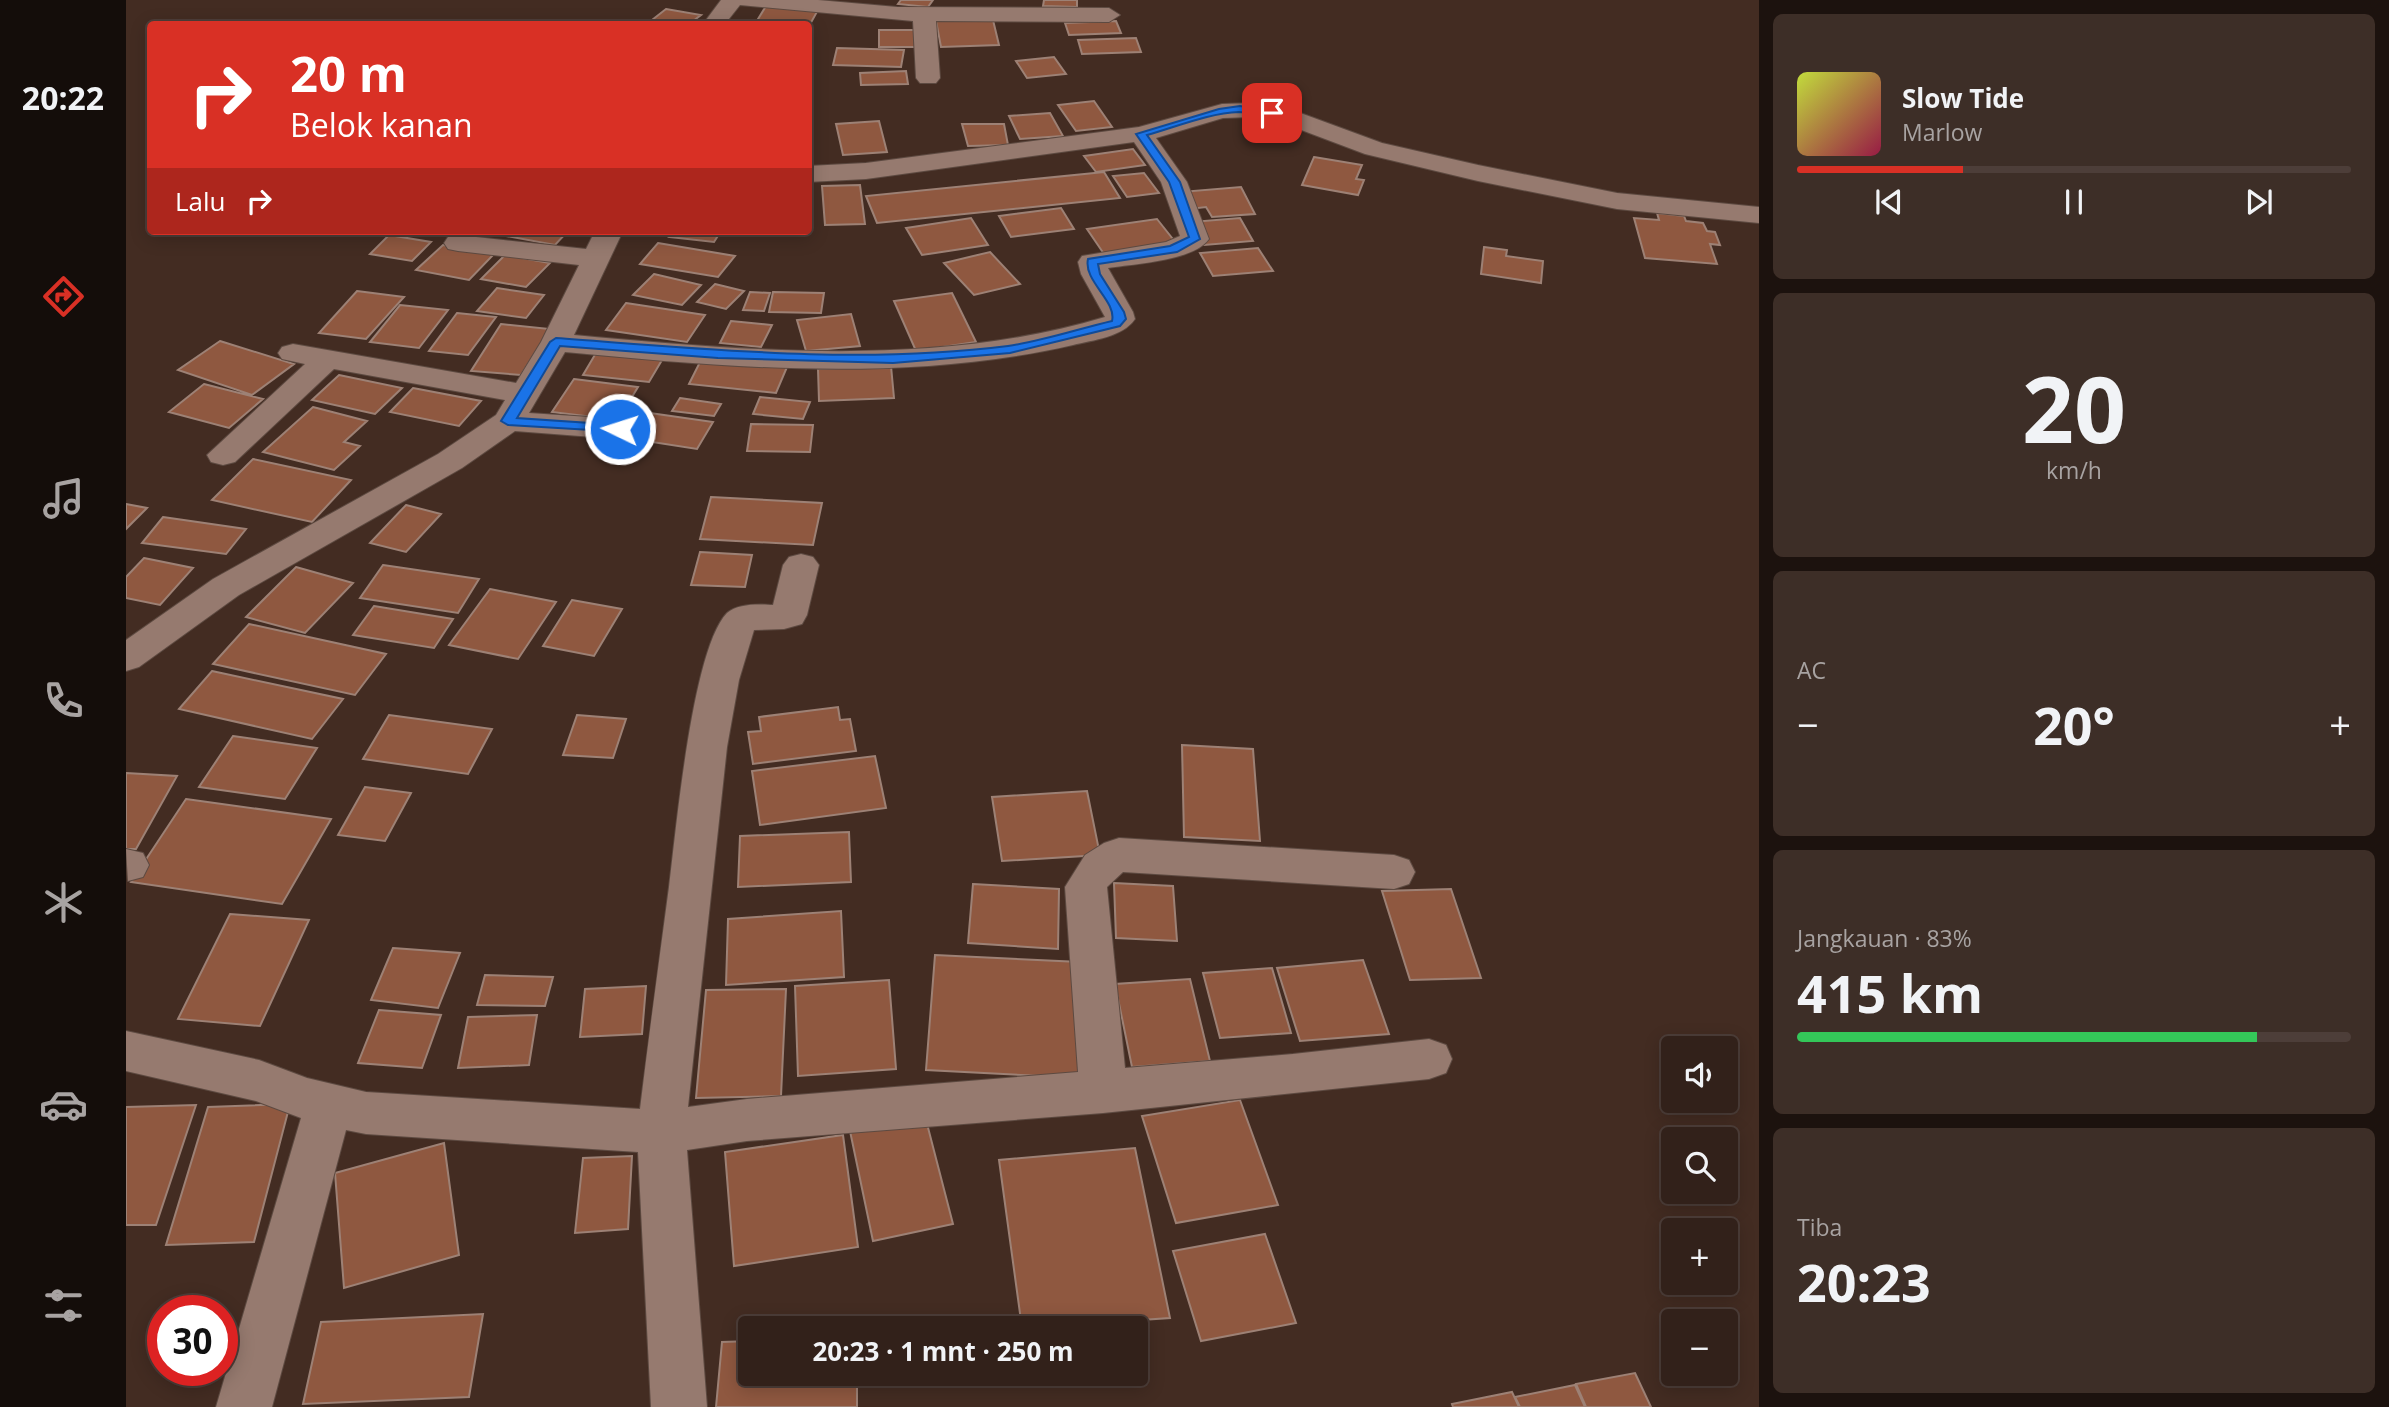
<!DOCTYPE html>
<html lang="id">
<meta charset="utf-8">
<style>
:root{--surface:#32211a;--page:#3d2e27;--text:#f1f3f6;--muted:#a8a3a2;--line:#4d3e39;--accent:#d93025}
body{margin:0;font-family:"Open Sans",sans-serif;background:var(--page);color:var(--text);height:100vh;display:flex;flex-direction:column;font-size:26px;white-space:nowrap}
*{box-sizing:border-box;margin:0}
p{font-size:23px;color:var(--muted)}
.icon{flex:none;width:38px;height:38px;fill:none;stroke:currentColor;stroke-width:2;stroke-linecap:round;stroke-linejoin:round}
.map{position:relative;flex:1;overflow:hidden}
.drawer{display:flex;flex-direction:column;gap:14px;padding:14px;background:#1c120e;width:630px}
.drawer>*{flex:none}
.banner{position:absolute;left:21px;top:21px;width:665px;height:214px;border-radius:7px;box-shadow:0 4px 18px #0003,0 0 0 2px var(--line);background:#d93025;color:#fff;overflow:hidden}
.fabs{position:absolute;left:1535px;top:1036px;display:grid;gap:14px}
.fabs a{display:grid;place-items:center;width:77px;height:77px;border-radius:7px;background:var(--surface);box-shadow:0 4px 18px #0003,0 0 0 2px var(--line);font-size:35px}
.speed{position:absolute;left:21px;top:1295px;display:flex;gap:14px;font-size:35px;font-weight:700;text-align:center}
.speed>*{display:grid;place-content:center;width:91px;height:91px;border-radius:50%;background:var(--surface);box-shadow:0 4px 18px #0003,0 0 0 2px var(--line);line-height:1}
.speed .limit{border:10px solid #d22;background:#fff;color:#111}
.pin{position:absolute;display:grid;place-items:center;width:60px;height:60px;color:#fff;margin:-30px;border-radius:14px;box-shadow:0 4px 10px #0006}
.me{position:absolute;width:77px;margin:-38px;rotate:274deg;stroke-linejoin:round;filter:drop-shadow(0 0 5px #0008)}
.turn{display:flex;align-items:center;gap:24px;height:147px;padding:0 28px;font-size:32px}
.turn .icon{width:91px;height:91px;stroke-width:2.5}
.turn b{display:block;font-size:49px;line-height:60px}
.then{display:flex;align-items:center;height:66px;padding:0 28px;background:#0003;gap:14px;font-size:26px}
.big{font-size:52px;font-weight:700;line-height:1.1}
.drawer .widget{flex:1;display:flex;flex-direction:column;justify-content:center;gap:10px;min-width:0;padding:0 24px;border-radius:10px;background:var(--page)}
.drawer .dial{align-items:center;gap:0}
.dial b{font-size:91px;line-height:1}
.song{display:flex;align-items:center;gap:21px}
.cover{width:84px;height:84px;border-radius:10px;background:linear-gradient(135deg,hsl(70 70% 55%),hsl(340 70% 35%))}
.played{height:7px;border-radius:4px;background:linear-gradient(90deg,var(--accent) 30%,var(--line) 30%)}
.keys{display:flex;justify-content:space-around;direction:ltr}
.heat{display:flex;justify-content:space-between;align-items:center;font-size:38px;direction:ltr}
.charge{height:10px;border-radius:5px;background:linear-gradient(90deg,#34c759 83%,var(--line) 0)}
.trip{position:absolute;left:612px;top:1316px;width:410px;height:70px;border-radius:7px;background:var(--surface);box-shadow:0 4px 18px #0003,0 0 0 2px var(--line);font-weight:700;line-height:70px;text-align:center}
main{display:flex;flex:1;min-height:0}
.tabs{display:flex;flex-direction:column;width:126px;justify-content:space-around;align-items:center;background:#140d0a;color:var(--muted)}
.tabs .icon{width:49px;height:49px}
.tabs .on{color:var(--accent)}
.tabs b{font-size:32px;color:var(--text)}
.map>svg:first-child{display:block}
.building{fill:#8f5840;stroke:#9d8175;stroke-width:2}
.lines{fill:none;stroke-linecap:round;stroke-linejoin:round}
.minor-casing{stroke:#5d4a41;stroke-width:2}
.minor{fill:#967a6f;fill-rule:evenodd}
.route{fill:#1a73e8;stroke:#114b97;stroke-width:2}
</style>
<main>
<nav class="tabs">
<b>20:22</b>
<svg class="icon on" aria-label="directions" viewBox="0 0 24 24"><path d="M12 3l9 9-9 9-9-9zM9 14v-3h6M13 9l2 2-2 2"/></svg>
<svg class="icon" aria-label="music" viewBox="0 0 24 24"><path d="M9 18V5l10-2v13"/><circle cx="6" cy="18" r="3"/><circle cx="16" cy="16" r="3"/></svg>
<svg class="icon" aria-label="phone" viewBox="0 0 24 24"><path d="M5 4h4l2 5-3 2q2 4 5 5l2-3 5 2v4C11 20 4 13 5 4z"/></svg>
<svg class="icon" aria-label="climate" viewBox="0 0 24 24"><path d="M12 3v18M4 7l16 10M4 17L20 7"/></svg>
<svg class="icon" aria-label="car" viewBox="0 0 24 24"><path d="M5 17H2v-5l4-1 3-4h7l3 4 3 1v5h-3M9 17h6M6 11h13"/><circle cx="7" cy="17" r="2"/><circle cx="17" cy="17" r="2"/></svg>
<svg class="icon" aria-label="filters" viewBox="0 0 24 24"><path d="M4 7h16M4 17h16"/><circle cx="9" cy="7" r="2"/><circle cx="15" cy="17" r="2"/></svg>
</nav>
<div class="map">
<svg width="1633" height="1407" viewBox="0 0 1633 1407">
<rect width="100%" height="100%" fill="#432c22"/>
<path class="building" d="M775 0H807L802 7 772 4Z
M918 0H951V7L917 6Z
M640 6 692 10 682 28V24H629Z
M540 9 575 15 563 24 526 20Z
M867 20 873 45 815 47 810 21Z
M990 21 995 33 943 35 939 23Z
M753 30H794L795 47H753Z
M1010 38 1015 52 956 54 952 40Z
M711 48 778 50 775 67 707 65Z
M928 57 940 74 901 78 890 61Z
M780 71 782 84 735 85 734 73Z
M968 101 986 127 950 131 932 105Z
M924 113 937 136 894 139 883 116Z
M753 121 761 152 717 155 710 124Z
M836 124H878L882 145 842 146Z
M1007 149 1019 165 970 172 958 156Z
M1188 157 1236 165 1230 179 1238 180 1232 195 1176 185Z
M978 172 994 198 751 223 740 196Z
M1018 173 1033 193 1001 197 987 176Z
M734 185 739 224 699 225 696 186Z
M1115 187 1129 214 1086 217 1080 207 1064 209 1054 192Z
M935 208 948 229 885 237 873 216Z
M1531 213 1558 216 1560 221 1577 223 1581 231 1589 232 1594 245 1584 244 1591 264 1519 258 1508 218 1533 220Z
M845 218 862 245 796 255 780 228Z
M1114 218 1127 241 1078 245 1065 222Z
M1031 219 1050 243 978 254 961 229Z
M289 231H344L337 238Z
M353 231H442L429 245Z
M547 231H595L588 242 543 237Z
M263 235 305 242 286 261 244 254Z
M532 243 609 256 592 277 514 264Z
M317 245 368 254 343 280 290 270Z
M1358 247 1381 250 1380 256 1417 261 1415 283 1355 274Z
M1132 248 1147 271 1087 276 1074 253Z
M864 252 894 284 848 295 818 263Z
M379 255 424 263 400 287 355 279Z
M528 274 575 285 556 305 507 295Z
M589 284 618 291 600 309 571 302Z
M371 288 418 295 400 318 351 311Z
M231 291 278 297 240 339 193 333Z
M624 292 644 293 638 311 617 310Z
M647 292 698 293 695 313 643 312Z
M826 293 850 342 790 351 768 301Z
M500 303 579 315 561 342 480 330Z
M274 305 322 310 293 348 244 342Z
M331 313 370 317 342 355 303 351Z
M725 314 734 346 680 351 671 320Z
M605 321 646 325 635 347 594 343Z
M375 324 424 329 395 375 345 371Z
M94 341 168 364 126 395 52 370Z
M470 353 536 360 523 382 457 375Z
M576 358 661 367 650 393 563 384Z
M765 366 768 398 693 401 692 369Z
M213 375 276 388 249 414 186 400Z
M448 379 512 387 492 420 426 412Z
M78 384 137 399 103 428 43 412Z
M287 388 355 401 333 426 264 412Z
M634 397 684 402 677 419 627 414Z
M554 398 595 404 588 416 546 411Z
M187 407 241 421 218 442 234 446 208 470 137 452Z
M524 413 587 422 571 449 507 439Z
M625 424 687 425 684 452 621 451Z
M127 459 225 480 186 522 86 500Z
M585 497 696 503 687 545 574 539Z
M0 504 21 508 0 529Z
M280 505 315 514 280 552 244 543Z
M37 517 120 529 100 554 16 543Z
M574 552 626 555 619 587 565 585Z
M18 558 67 568 34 605 0 598V577Z
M257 565 353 579 332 613 234 598Z
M170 567 227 583 179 633 120 617Z
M364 589 430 602 392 659 323 645Z
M446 600 496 609 468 656 417 646Z
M248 606 327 619 308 648 227 635Z
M123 624 260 654 229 695 87 664Z
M86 671 217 699 186 739 53 709Z
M712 707 714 720 724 719 730 751 627 764 622 732 635 731 633 717Z
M263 715 366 729 342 774 237 759Z
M451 715 500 719 487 758 437 755Z
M107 736 191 748 159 799 73 787Z
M1056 745 1127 749 1134 841 1058 837Z
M749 756 760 808 634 825 626 771Z
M0 773 51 776 10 849H0Z
M239 787 285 793 259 841 212 835Z
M961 791 974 855 876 861 866 797Z
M60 799 205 819 156 904 5 882Z
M723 832 725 882 612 887 614 836Z
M988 883 1047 886 1051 941 990 938Z
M847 884 933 889 932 949 842 943Z
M1325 889 1355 978 1284 980 1256 891Z
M715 911 718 977 600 985 602 919Z
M104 914 183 920 134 1026 52 1019Z
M267 948 334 953 312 1008 245 1000Z
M809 955 954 962 955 1078 800 1070Z
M1237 960 1263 1034 1174 1041 1151 968Z
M1146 968 1165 1033 1094 1038 1077 973Z
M359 975 427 977 419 1006 351 1005Z
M1064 979 1084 1061 1006 1067 989 984Z
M763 980 770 1069 672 1076 669 986Z
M520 986 516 1034 454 1037 459 989Z
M660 989 655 1096 570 1098 580 990Z
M253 1010 315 1015 296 1068 232 1063Z
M411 1015 403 1065 332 1068 342 1017Z
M1114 1100 1152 1205 1050 1223 1016 1116Z
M164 1104 128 1242 40 1245 82 1107Z
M70 1105 30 1225H0V1107Z
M799 1116 827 1224 747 1241 724 1131Z
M717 1135 732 1247 608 1266 599 1152Z
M318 1143 333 1255 218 1288 209 1173Z
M1009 1148 1044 1318 896 1328 873 1160Z
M506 1156 502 1229 449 1233 457 1158Z
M1139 1234 1170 1323 1075 1341 1047 1251Z
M357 1314 343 1397 177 1404 195 1322Z
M625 1341V1374H731V1407H590L596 1342Z
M1509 1373 1525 1407H1460L1450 1384Z
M1449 1385 1459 1407H1394L1389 1397Z
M1386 1392 1393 1407H1327L1326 1404Z"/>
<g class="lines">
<g class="minor-casing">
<path id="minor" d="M595 0H692L771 7 983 8 994 15 983 22 810 21 814 78 810 83H794L790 78 787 21 614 5 599 24H577Z
M1126 103 1169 111 1256 143 1352 165 1491 193 1633 207V223L1491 209 1352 181 1239 154 1154 122 1126 117 1097 118 1030 138 1061 182 1083 239C1068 261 1007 264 982 268L1007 312 1009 319C997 337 967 340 947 345 782 383 606 368 439 352L403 413 493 419 504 422 509 429 504 436 493 439 389 431 336 468 113 595 13 667 0 671V640L87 579 312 454 370 415 379 400 208 369 109 462 97 465 85 462 81 455 179 364 156 359 152 353 156 347 167 344 390 383 415 342 453 265 332 251 322 249 318 243 322 237 332 235 460 249 469 231H497L448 335C622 351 810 368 979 317L955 274 952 262 956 256 1040 242 1054 236 1035 182 1008 142 740 179 682 182V166L740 163 1013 127 1096 104Z
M675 554 687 557 693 565 681 615 676 624 658 629 628 630 613 680 601 747 562 1107 621 1099 952 1072 939 887 959 855 978 843 993 838 1268 855 1283 860 1289 872 1283 884 1268 889 997 872 981 887 999 1068 1167 1054 1303 1039 1320 1045 1326 1059 1320 1073 1303 1079 977 1113 621 1141 561 1150 581 1407H525L512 1152 240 1134 220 1130 146 1407H90L175 1118 130 1101 0 1071V1031L133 1060 181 1078 240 1092 514 1109C523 1035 533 961 543 887 550 832 566 649 601 613 612 603 634 604 647 605L657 565 663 557Z
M0 849 17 853 23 865 17 877 2 881Z"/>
</g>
<use href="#minor" class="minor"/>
</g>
<path class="route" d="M1114 106 1151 113C1141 119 1125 112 1113 112 1083 113 1050 127 1021 135L1054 182 1074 239 1051 252 972 264 974 274 998 312 1000 319 994 326 884 353 767 363 592 358 434 346 391 418 494 425 500 429 498 432 382 425 375 421 424 342 430 338C580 349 732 365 882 346 917 341 952 329 986 321 991 301 957 281 962 259L1044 246 1063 237 1043 182 1010 134 1093 109Z"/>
</svg>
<div class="fabs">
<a><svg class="icon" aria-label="sound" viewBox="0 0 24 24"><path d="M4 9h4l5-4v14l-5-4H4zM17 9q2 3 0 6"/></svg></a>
<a><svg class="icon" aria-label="search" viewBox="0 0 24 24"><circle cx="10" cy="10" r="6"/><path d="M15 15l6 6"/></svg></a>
<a>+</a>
<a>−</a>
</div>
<div class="speed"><div class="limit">30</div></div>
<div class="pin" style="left:1146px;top:113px;background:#d93025"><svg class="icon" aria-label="arrive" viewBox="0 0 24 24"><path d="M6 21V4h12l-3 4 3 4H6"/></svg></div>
<svg class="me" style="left:494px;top:429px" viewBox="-20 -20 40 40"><circle r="17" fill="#1a73e8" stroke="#fff" stroke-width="3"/><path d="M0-11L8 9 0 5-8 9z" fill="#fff"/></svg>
<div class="trip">20:23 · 1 mnt · 250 m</div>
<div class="banner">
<div class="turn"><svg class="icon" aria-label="right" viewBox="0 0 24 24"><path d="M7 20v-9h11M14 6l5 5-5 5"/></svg><div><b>20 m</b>Belok kanan</div></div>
<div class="then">Lalu<svg class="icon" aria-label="right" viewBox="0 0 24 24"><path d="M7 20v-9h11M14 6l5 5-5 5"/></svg></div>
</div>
</div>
<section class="drawer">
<div class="widget">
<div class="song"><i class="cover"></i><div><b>Slow Tide</b><p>Marlow</p></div></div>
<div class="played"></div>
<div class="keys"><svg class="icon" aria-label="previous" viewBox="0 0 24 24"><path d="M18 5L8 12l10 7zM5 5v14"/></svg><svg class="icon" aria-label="pause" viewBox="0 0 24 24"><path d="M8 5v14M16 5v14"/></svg><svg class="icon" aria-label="next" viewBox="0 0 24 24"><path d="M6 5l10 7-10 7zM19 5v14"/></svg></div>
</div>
<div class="widget dial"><b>20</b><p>km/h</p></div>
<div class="widget"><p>AC</p>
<div class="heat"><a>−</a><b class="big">20°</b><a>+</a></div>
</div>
<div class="widget"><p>Jangkauan · 83%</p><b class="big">415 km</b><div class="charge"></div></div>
<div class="widget"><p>Tiba</p><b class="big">20:23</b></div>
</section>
</main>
